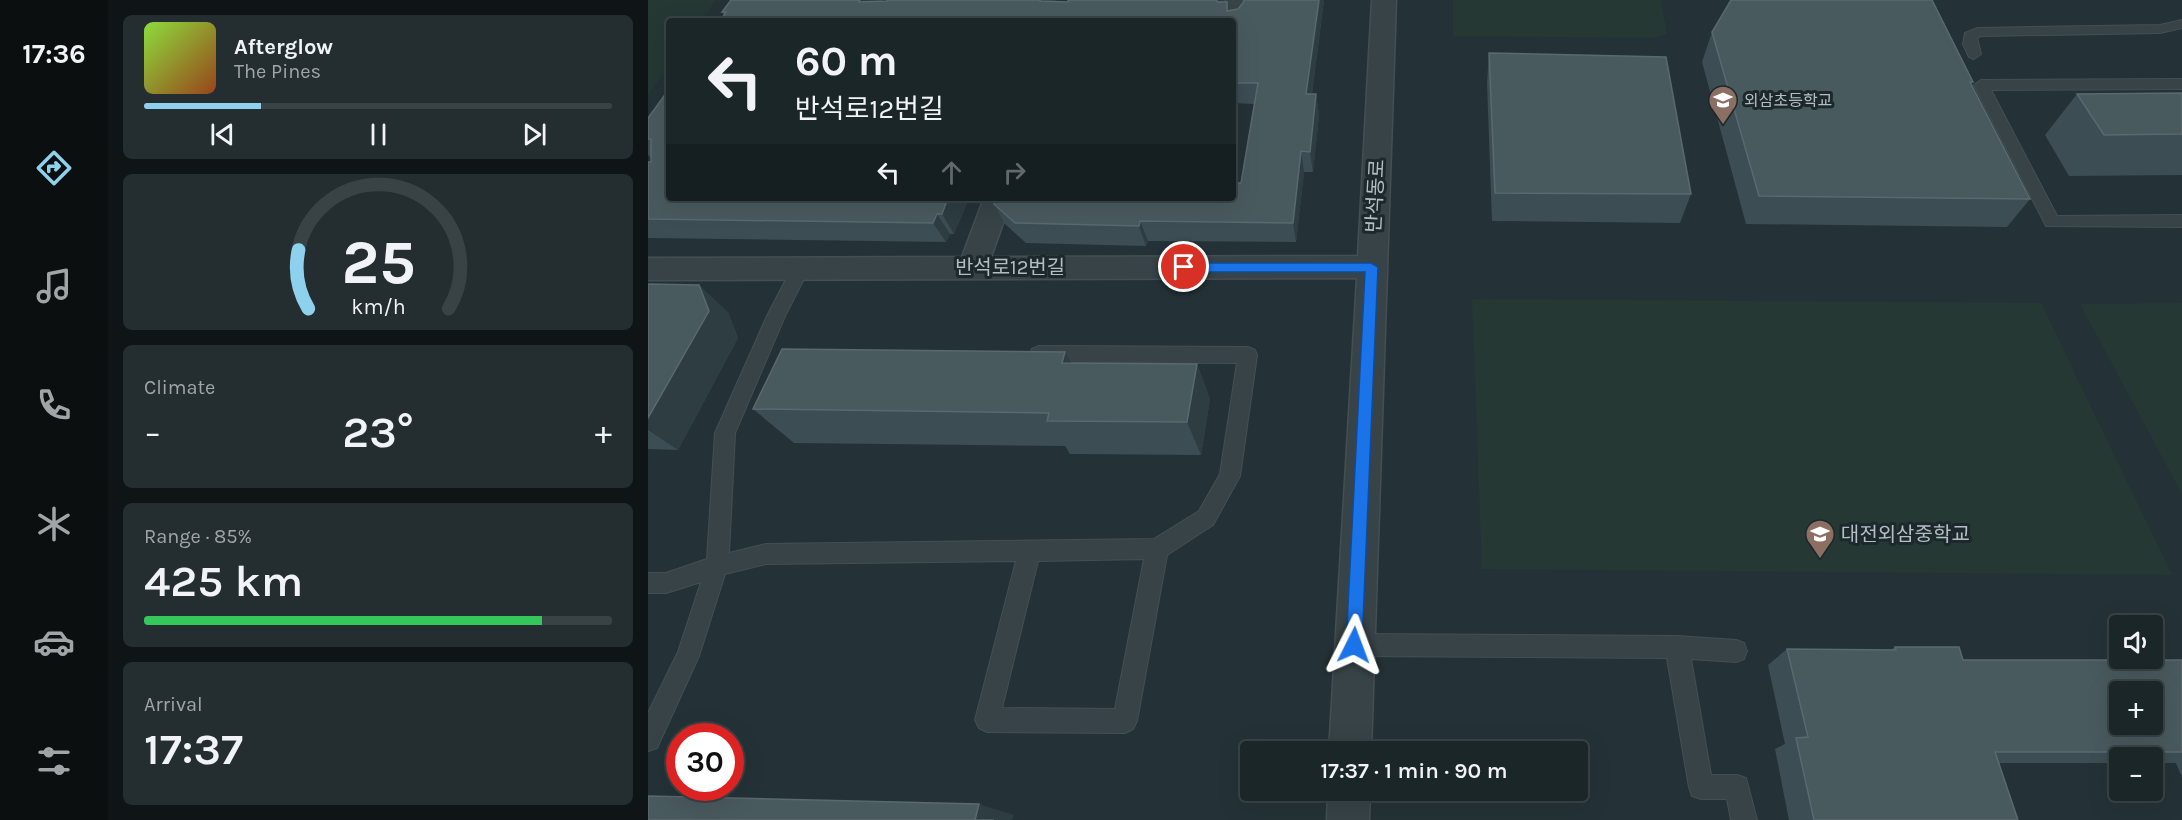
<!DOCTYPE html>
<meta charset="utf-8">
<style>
:root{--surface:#1b2629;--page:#242e31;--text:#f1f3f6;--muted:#a0a5a8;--line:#394346;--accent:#8ed1ec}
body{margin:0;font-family:Karla,"Noto Sans KR",sans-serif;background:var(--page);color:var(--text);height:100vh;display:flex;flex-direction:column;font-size:22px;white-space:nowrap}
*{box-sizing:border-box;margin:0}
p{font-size:20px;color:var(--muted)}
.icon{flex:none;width:33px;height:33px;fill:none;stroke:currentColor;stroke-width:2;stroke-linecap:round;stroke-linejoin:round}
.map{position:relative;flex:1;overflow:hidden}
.side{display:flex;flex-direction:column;gap:15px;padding:15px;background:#0f1517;width:540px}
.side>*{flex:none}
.guide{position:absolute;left:18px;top:18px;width:570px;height:183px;border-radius:6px;box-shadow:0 6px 24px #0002,0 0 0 2px var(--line);background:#1b2629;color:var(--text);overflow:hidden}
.controls{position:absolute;left:1461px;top:615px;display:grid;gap:12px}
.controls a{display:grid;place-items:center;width:54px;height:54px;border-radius:6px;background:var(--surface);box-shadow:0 6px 24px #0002,0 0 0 2px var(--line);font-size:30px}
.speed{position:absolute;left:18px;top:723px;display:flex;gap:12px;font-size:30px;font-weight:700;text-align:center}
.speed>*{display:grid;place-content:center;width:78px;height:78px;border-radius:50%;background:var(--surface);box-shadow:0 6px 24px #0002,0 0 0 2px var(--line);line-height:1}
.speed .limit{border:9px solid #d22;background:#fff;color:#111}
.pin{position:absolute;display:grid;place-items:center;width:51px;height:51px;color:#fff;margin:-26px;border:3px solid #fff;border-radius:50%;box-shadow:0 2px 6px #0007}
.me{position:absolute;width:66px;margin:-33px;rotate:3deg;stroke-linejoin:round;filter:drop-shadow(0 0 4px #0008)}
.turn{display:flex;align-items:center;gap:21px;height:126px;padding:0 30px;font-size:27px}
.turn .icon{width:78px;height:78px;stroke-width:2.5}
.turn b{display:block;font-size:42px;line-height:51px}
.lanes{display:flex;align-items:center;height:57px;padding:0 30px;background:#0003;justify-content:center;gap:30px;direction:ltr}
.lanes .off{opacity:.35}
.big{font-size:45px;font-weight:600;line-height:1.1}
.side .tile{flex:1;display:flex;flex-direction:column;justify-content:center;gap:9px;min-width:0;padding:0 21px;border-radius:9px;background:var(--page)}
.side .dial{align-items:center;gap:0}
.dial svg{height:156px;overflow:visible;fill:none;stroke:var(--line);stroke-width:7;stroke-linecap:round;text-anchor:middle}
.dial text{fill:var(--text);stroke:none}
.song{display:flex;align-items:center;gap:18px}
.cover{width:72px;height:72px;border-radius:9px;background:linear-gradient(135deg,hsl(90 70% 55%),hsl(20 70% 35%))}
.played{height:6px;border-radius:3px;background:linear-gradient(90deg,var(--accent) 25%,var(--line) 25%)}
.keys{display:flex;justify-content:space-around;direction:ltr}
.heat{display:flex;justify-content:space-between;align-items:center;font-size:33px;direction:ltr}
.charge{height:9px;border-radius:4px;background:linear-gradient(90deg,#34c759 85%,var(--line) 0)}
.trip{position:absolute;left:592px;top:741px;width:348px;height:60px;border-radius:6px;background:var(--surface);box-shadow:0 6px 24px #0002,0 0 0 2px var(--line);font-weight:600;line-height:60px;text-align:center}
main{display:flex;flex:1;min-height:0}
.dock{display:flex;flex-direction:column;width:108px;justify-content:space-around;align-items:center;background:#0b0f10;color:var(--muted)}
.dock .icon{width:42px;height:42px}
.dock .current{color:var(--accent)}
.dock b{font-size:27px;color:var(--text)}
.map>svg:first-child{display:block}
.green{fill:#253834}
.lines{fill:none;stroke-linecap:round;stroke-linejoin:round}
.service-casing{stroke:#434f54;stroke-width:2}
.minor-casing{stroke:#434f54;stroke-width:3}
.service{fill:#374347;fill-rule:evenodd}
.minor{fill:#374347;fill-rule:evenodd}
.wall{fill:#3c4d53}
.shaded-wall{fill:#2d3d42}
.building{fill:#495a5f;stroke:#59696f;stroke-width:1.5;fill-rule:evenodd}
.route{fill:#1a73e8;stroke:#114b97;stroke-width:1.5}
.labels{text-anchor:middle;stroke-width:6;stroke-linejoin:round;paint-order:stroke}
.far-poi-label{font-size:16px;fill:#b2bec4;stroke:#1c282c;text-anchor:start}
.street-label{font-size:20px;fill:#b2bec4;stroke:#1c282c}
.poi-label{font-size:20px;fill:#b2bec4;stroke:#1c282c;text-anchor:start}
</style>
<main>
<nav class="dock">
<b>17:36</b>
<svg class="icon current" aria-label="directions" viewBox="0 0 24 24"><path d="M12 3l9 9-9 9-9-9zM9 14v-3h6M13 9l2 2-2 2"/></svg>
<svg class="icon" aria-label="music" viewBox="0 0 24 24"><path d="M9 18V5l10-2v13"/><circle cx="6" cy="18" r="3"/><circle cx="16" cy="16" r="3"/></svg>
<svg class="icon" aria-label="phone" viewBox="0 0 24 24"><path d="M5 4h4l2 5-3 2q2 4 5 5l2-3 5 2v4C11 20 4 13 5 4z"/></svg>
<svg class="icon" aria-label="climate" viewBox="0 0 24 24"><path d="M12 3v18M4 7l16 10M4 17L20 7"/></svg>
<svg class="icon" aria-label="car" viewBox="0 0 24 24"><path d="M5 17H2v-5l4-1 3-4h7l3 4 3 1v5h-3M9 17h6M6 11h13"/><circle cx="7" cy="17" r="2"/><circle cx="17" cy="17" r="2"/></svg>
<svg class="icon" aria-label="filters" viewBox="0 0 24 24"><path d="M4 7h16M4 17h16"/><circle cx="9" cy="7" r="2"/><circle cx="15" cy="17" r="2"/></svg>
</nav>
<section class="side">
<div class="tile">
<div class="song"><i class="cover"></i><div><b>Afterglow</b><p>The Pines</p></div></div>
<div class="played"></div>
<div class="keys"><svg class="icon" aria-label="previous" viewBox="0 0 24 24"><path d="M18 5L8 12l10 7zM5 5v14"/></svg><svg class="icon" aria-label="pause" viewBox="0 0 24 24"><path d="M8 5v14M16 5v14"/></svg><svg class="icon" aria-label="next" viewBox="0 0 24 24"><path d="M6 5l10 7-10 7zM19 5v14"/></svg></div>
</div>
<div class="tile dial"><svg viewBox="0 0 100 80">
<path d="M14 69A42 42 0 1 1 86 69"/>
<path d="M14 69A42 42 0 0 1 9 39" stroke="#8ed1ec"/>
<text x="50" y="56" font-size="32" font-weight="700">25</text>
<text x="50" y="72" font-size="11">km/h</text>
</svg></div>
<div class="tile"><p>Climate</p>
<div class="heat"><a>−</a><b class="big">23°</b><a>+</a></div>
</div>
<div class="tile"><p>Range · 85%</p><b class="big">425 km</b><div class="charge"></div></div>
<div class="tile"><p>Arrival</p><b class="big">17:37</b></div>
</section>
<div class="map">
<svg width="1534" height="820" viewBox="0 0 1534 820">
<rect width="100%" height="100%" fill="#243237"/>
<path class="green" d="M0 0H68L53 21H21V66L0 95Z
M805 0H1013L1019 34 1006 38 805 36Z
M824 299 1393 303 1524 575 834 569Z
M1534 303V494L1432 304Z"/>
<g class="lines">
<g class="service-casing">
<path id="service" d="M1534 20V28L1512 33 1333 36 1329 38 1333 54 1326 59 1321 57 1315 44 1317 33 1330 28 1512 25Z
M1534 79V89L1343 90 1409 216 1534 215V227L1398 226 1326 85 1333 80Z
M152 262 158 264 161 269 137 316 87 433 81 553 118 544 506 539 551 511 572 474 589 363 391 362 384 359 382 354 384 349 391 346 600 347 607 350 609 355 592 476 565 525 519 555 489 721 485 729 477 733 339 732 331 728 327 720 368 561 118 564 77 574 51 656 9 748 0 751V713L30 652 53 582 18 593H0V573H18L59 559 67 433 119 316 146 264ZM496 559 467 709 354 708 390 561Z
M706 634 1029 636 1088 640 1096 643 1099 651 1096 659 1088 662 1043 659 1063 775H1089L1098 778 1109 820H1083L1079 799H1053L1044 796 1041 787 1019 658 706 656 698 653 695 645 698 637Z"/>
</g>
<g class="minor-casing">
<path id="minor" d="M578 0H602L597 23 593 28 585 30V21H574Z
M724 0H748L723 752H681L709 278 0 280V258L314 257 336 198H364L343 257 710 256Z
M680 790H722L721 820H679Z"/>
</g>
<use href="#service" class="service"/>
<use href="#minor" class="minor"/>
</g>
<path class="wall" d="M240 0H408V2L576 0V2H579L580 11 590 9 595 3 596 0H676L664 94H668L671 115 665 172H656L648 242 500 241 498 246 378 243 357 224 346 204 593 183 606 104 585 103V21L76 15 74 12 239 1Z
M1082 0H1284L1325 82 1323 85 1382 199 1359 227 1098 224 1054 62 1064 32 1081 3Z
M841 53 1043 194 1032 223 844 221 839 83Z
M1534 93V175L1421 176 1397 135 1429 94Z
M0 118 21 198H321L306 234H302L298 242 0 238V162H3V158L0 155Z
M0 284 80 312 90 338 30 450 0 449Z
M417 352 423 363 549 364 562 399 553 455 422 454 417 446 146 443 105 409Z
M1247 647 1315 660H1534V777L1528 763H1504V758H1472V763H1351L1370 820H1141L1127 749 1137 744 1120 665 1139 649 1242 650Z"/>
<path class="shaded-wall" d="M212 0H234L224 21 211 2Z
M392 0H408L401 21 392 1Z
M567 0H576L572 21Z
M671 0H676L661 115 658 94Z
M668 94 671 115 665 172 662 152Z
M653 151 656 172 648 242 645 223Z
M300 198H321L306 234 294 214Z
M289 214 302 234 298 242 285 223Z
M492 221 500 241 498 246 491 226Z
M51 285 80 312 90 338 30 450 0 430V418Z
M417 352 438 388 414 363Z
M549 364 562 399 553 455 539 422Z
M331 804 366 815 364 820H327Z"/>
<path class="building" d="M83 0H212L211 2 239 1 240 0H392V1L420 2V0H568L570 2H579V11L590 9 595 3 596 0H671L658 94H668L662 152 653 151 645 223 492 221 491 226 367 223 346 204 348 198H585V183H593L610 83H585V21H72L78 12H74Z
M1083 0H1284L1325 82H1322L1382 199 1111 196 1064 32Z
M841 53 1018 57 1043 194 847 193Z
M21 89V179L19 182H21V198H300L294 214H289L285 223 0 219V162H3V139H0V118Z
M1534 93V134L1456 135 1429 94Z
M0 284 51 285 61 311 0 418Z
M134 349 417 352 414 363 549 364 539 422 399 421 401 413 105 409Z
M1247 647H1311L1315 660H1534V752H1347L1370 820H1166L1148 738 1160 737 1139 649 1248 650ZM1472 692H1504V724H1472Z
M0 796 331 804 327 820H346H0Z"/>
<path class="route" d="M536 263H723L730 267 714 645 711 650 706 653 700 650 698 645 717 272H536L530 267Z"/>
<defs>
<g id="school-pin" transform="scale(1.5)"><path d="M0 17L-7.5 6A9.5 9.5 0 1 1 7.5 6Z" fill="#8d6e63" stroke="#1c282c"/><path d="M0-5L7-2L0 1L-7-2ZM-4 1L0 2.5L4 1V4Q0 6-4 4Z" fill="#fff"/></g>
</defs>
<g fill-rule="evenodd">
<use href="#school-pin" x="1075" y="100"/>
<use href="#school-pin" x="1172" y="534"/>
</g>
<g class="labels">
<g class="far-poi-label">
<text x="1096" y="106">외삼초등학교</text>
</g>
<g class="street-label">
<text transform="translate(727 196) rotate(-87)" y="7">반석동로</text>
<text x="362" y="274">반석로12번길</text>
</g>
<g class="poi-label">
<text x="1193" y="541">대전외삼중학교</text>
</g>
</g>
</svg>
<div class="controls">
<a><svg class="icon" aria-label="sound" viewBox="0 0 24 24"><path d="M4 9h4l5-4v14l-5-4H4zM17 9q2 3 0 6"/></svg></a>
<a>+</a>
<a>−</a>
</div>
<div class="speed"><div class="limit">30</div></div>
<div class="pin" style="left:536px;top:267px;background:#d93025"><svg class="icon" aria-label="arrive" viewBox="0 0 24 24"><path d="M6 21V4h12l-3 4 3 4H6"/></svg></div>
<svg class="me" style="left:706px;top:645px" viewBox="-20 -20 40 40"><path d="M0-17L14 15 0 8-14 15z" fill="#1a73e8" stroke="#fff" stroke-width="4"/></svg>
<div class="trip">17:37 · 1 min · 90 m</div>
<div class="guide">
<div class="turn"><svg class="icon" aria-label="left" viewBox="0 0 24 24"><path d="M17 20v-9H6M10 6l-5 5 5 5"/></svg><div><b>60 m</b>반석로12번길</div></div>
<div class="lanes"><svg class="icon" aria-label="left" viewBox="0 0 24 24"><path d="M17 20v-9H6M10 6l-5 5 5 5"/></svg><svg class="icon off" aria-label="ahead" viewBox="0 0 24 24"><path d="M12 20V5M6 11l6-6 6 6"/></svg><svg class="icon off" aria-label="right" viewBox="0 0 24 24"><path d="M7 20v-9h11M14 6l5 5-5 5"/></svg></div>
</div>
</div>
</main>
